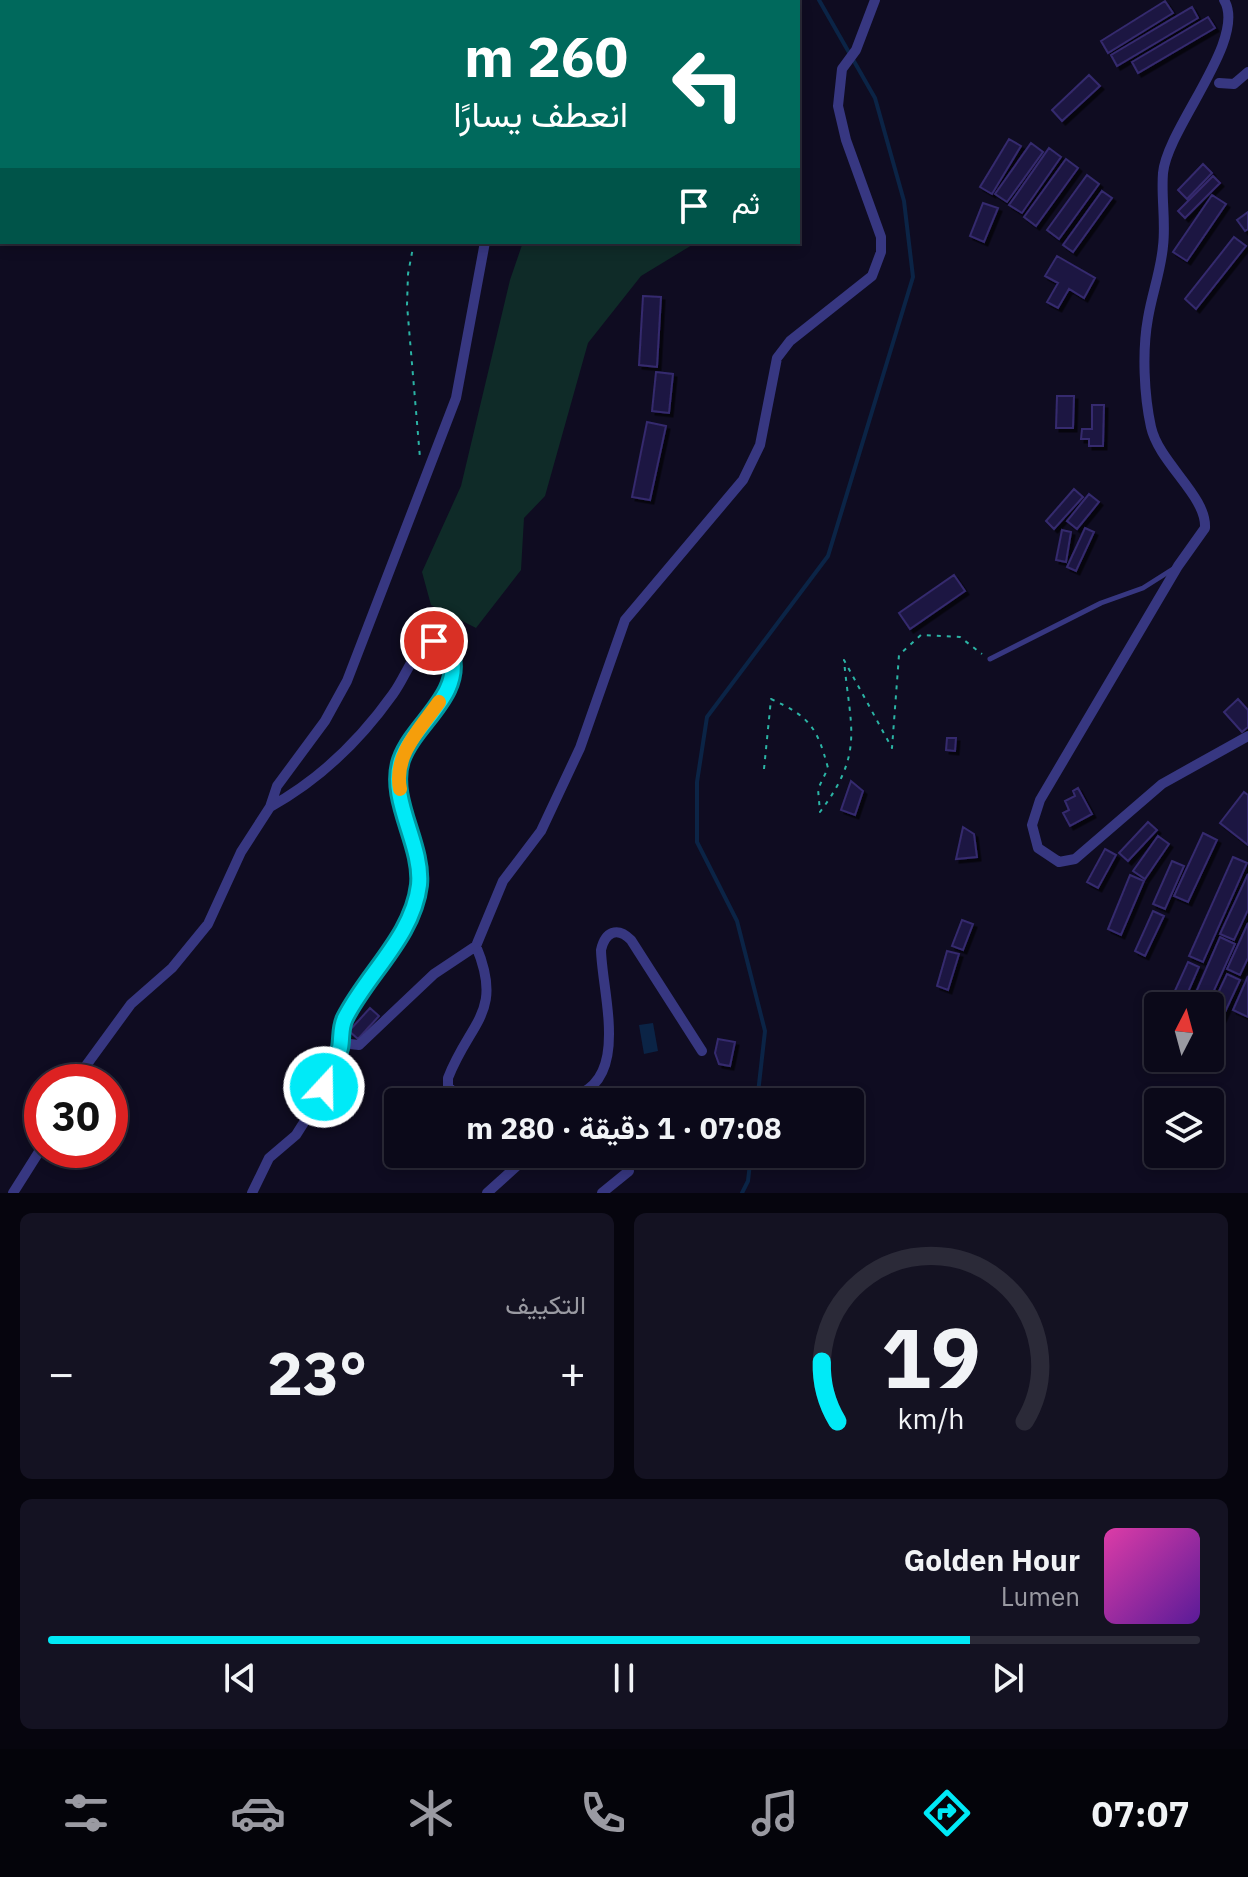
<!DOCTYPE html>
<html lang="ar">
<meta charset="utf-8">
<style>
:root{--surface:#0b0919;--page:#141222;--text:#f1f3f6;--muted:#9a9aa2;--line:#2b2a38;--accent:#00eaf7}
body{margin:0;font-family:"IBM Plex Sans",Vazirmatn,sans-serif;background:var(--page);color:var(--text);direction:rtl;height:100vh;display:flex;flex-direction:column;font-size:30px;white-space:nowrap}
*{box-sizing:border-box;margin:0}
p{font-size:26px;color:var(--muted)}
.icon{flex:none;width:44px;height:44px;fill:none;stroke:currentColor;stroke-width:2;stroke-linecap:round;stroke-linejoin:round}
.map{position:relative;height:1193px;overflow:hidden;direction:ltr}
.sheet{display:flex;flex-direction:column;gap:20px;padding:20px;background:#06050e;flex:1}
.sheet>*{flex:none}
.banner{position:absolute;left:0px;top:0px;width:800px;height:244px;box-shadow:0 4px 12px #0003,0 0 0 2px var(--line);direction:rtl;background:#00695c;color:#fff;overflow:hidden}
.needle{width:52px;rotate:6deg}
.tools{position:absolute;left:1144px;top:992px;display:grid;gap:16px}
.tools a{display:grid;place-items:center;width:80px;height:80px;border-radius:8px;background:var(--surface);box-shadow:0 4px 12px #0003,0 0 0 2px var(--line);font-size:40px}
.speed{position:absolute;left:24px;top:1064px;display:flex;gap:16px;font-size:40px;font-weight:700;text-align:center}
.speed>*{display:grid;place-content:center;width:104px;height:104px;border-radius:50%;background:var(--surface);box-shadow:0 4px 12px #0003,0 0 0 2px var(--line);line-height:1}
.speed .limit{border:12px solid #d22;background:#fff;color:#111}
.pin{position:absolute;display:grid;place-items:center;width:68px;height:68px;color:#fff;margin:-34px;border:4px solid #fff;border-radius:50%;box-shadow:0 2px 8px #0007}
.me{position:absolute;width:88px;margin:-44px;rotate:21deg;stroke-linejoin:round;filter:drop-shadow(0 0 6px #0008)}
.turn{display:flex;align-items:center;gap:28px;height:168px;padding:0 40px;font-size:36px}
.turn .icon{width:104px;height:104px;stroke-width:2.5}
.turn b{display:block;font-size:56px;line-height:68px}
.then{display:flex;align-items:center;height:76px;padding:0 40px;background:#0003;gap:16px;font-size:30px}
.big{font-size:60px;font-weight:700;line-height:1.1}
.sheet .tile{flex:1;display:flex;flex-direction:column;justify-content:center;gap:12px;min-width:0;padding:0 28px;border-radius:12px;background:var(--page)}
.sheet .dial{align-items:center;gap:0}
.dial svg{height:208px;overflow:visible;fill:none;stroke:var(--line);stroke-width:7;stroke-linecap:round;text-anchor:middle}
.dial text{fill:var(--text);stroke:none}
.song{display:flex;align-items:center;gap:24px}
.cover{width:96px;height:96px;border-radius:12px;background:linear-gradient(135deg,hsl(320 70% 55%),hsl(270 70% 35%))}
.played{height:8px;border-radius:4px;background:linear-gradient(90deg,var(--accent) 80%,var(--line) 80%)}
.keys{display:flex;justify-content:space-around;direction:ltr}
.heat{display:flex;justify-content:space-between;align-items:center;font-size:44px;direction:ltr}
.sheet .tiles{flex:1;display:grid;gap:20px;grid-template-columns:1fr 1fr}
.tile:last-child{grid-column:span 2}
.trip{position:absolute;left:384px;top:1088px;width:480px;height:80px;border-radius:8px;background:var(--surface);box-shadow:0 4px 12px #0003,0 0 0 2px var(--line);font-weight:700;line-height:80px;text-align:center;direction:rtl}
.dock{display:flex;height:128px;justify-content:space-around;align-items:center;background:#04040a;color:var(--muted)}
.dock .icon{width:56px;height:56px}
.dock .active{color:var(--accent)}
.dock b{font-size:36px;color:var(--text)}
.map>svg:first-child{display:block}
.green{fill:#0f2b28}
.water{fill:#0b2446}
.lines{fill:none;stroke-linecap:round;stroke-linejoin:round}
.stream{stroke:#0b2446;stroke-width:4}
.building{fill:#1f1842;stroke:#342a6e;stroke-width:2;filter:url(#shadow)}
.path{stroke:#2bb4a5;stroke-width:2;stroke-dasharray:4 6;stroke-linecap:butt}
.lane{stroke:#373781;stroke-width:5}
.street{stroke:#373781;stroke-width:10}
.route-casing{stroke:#0098a1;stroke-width:20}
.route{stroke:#00eaf7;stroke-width:14}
.slow{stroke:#f59e0b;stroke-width:14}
</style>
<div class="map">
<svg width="1248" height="1193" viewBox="0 0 1248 1193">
<defs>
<filter id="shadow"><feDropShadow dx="3.5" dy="3.5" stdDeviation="0" flood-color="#0009"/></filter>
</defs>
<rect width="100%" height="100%" fill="#0f0c21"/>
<path class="green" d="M523 242H697L641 276 588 343 545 496 524 518 521 570 476 628 431 605 422 572 461 486 510 280Z"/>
<path class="water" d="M653 1023 658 1051 644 1054 639 1025Z"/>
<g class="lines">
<path class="stream" d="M757 1102 765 1031 737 921 697 842V782L707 717 828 556 913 277 904 201 875 98 819 0
M742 1193 748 1181 751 1154"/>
</g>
<path class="building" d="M1165 1 1173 13 1108 53 1101 41Z
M1192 7 1198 18 1117 66 1111 55Z
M1208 17 1215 28 1138 73 1132 62Z
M1089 75 1100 86 1062 121 1052 110Z
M1009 139 1021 146 992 194 980 187Z
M1031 143 1043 152 1007 202 995 194Z
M1049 148 1061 157 1022 213 1009 205Z
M1066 159 1078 168 1036 226 1024 217Z
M1203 164 1212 173 1187 199 1178 190Z
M1087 175 1099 184 1059 239 1047 230Z
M1213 176 1220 183 1185 218 1178 211Z
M1102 191 1112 198 1073 252 1063 245Z
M1212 195 1226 204 1187 261 1173 252Z
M983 203 998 208 984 242 970 236Z
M1248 212V229L1245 231 1237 220Z
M1234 237 1246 246 1196 309 1185 299Z
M1057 256 1095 278 1084 298 1069 289 1058 308 1047 302 1058 283 1045 276Z
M643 296 661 297 657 367 639 365Z
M656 372 673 374 669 413 652 411Z
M1057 396H1074L1073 428H1056Z
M1092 405H1104L1103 446H1089V439H1081L1082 429H1092Z
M647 422 666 426 650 500 632 497Z
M1074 489 1083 497 1054 529 1046 521Z
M1089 494 1099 502 1077 529 1067 521Z
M1085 528 1094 532 1076 571 1067 567Z
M1062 530 1071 532 1066 562 1056 560Z
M954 575 965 591 910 629 899 613Z
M1238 699 1248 710V727L1242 732 1224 712Z
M947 738H956L955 751 946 750Z
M851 781 863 791 855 815 841 810Z
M1078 788 1092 814 1070 826 1063 813 1069 810 1065 801 1075 796 1073 791Z
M1244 792 1248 795V845L1220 823Z
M1148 822 1157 830 1128 861 1119 853Z
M963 827 974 834 977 857 956 859Z
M1203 833 1217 840 1188 902 1174 896Z
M1158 836 1169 844 1145 879 1133 871Z
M1105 849 1116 855 1098 888 1087 882Z
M1233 857 1247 863 1203 962 1189 956Z
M1172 861 1184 866 1165 909 1153 904Z
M1248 874V910L1234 940 1220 934Z
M1130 875 1144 881 1121 935 1108 929Z
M1153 911 1164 916 1145 956 1135 951Z
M962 920 973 924 963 950 952 946Z
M1248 923V958L1240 975 1227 969Z
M1220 937 1235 944 1207 1006H1190Z
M947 951 959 954 948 990 937 986Z
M1188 962 1199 967 1182 1006H1168Z
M1227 974 1240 980 1218 1027 1210 1023V1010Z
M1248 976V1017L1233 1010Z
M370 1008 379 1016 358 1039 349 1031Z
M718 1039 735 1042 730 1066 719 1064 715 1053Z"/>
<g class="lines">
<path class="path" d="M315 0V2
M414 242 408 274 407 305 420 458
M764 769 771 699C810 717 817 727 828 768L818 789 820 812C865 752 850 728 844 660L892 748 899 655 921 635 960 637 982 654"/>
<path class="lane" d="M990 659 1101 603 1143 588 1173 569"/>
<path class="street" d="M515 0V2
M1224 0C1248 39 1167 128 1163 173 1161 197 1166 222 1163 246 1161 270 1152 294 1148 318 1142 351 1144 395 1151 427 1159 463 1207 496 1205 528L1178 566 1040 800 1032 825 1038 848 1059 862 1075 859 1162 784 1248 736
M1219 83 1234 84 1248 72
M270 807C319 780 361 739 393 694 404 679 410 660 423 646L434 641C492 655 407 737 400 762 388 806 432 851 414 905 400 949 338 998 341 1043L359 1045 434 974 476 946 503 881 541 831 580 748 625 620 743 480 760 445 777 358 790 341 872 276 881 252V237L846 140 838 106 842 69 856 50 875 0
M476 946C504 1013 470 1021 448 1078V1086L456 1095 566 1098C633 1087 602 995 601 950 605 932 617 926 631 940L702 1051
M74 1082 131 1004 172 968 208 924 241 852 270 807 277 786 325 721 347 681 456 398 485 242
M13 1193 42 1147
M252 1193 269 1158 296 1135 315 1105 341 1043
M487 1193 530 1154
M602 1193 629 1171"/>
</g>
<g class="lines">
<g class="route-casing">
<path id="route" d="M324 1087C330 1074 336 1062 340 1048 342 1038 340 1028 345 1018 367 974 413 936 419 885 423 844 388 800 401 760 414 723 463 696 451 653L434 641"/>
</g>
<use href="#route" class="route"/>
<path class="slow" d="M400 789C393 755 421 728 439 702"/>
</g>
</svg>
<div class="tools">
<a><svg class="needle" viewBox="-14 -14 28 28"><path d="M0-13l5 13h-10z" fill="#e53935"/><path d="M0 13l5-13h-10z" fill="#9a9aa2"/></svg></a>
<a><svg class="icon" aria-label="layers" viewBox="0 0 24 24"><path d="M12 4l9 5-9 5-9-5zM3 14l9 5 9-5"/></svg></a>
</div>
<div class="speed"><div class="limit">30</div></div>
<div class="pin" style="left:434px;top:641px;background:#d93025"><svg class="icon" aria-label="arrive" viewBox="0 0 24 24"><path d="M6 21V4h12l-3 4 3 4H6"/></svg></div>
<svg class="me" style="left:324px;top:1087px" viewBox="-20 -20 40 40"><circle r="17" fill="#00eaf7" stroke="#fff" stroke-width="3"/><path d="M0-11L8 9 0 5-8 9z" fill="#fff"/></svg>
<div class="trip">07:08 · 1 دقيقة · 280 m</div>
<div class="banner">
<div class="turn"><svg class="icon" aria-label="left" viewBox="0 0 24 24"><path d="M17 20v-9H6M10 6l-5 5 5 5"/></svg><div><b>260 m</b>انعطف يسارًا</div></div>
<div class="then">ثم<svg class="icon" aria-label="arrive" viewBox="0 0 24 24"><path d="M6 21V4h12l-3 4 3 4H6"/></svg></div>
</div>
</div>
<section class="sheet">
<div class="tiles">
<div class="tile dial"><svg viewBox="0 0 100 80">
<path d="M14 69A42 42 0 1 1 86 69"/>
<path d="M14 69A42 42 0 0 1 8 46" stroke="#00eaf7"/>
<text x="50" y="56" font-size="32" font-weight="700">19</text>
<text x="50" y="72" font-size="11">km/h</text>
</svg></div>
<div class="tile"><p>التكييف</p>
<div class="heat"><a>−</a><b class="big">23°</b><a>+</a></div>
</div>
<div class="tile">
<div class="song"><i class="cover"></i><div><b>Golden Hour</b><p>Lumen</p></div></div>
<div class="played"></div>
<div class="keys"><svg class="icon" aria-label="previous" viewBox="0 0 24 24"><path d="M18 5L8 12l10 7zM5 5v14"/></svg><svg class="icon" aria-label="pause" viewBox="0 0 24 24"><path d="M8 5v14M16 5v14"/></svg><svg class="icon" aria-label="next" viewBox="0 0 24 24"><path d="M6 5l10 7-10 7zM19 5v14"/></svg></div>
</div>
</div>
</section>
<nav class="dock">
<b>07:07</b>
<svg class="icon active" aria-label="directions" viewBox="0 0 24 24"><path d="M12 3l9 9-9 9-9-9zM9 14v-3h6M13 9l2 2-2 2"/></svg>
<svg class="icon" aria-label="music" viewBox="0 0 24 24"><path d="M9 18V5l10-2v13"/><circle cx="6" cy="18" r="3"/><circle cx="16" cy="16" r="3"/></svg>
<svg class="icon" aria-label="phone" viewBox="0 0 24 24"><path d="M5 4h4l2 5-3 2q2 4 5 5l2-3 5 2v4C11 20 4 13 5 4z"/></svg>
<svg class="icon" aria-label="climate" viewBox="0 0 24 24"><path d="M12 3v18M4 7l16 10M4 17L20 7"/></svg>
<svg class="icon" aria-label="car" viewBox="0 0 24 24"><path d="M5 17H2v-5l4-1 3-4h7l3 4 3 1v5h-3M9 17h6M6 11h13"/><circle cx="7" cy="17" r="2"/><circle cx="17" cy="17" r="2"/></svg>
<svg class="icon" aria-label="filters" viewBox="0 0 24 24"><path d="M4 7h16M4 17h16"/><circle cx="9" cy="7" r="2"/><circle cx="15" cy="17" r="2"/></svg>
</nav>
